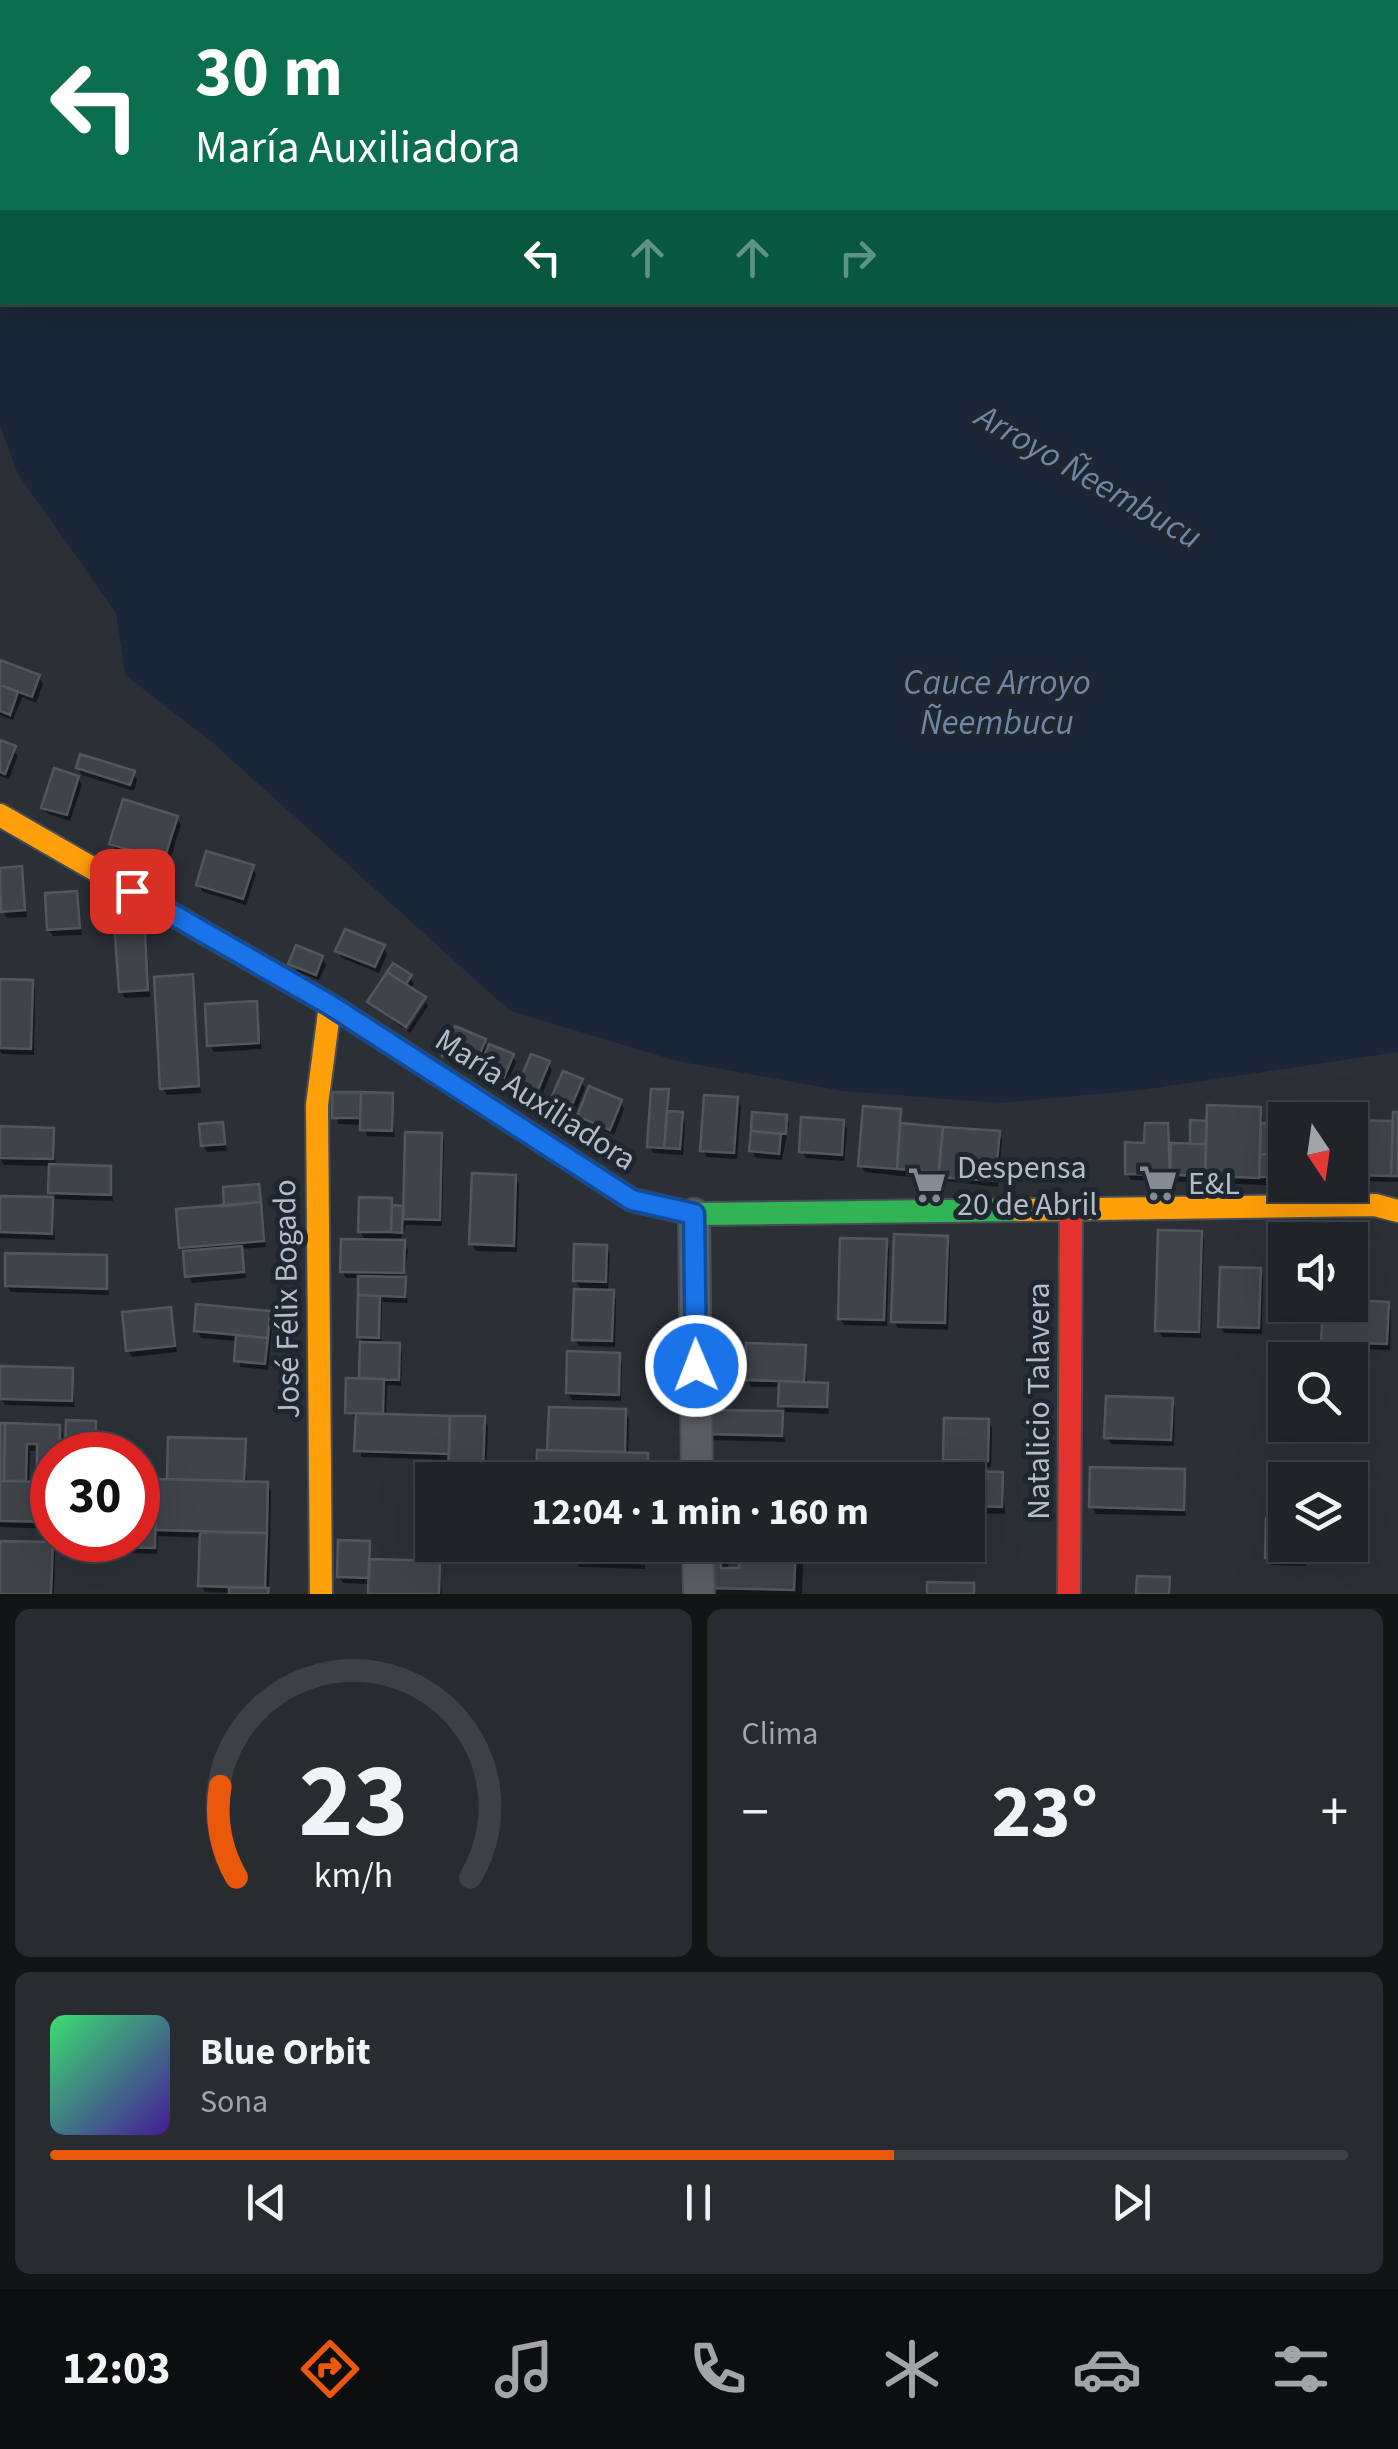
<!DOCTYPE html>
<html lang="es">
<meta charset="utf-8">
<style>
:root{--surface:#202428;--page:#282c30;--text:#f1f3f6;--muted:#a2a4a8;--line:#3d4145;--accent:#ea580c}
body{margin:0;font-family:"Source Sans 3",sans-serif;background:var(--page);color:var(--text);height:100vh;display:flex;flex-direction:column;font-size:38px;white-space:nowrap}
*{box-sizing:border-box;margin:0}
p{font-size:32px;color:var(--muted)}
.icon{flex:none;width:55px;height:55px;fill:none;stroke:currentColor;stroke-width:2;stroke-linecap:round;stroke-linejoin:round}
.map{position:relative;height:1594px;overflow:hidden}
.drawer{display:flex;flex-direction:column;gap:15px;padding:15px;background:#121416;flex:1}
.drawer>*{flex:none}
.top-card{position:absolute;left:0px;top:0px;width:1400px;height:305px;box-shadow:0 10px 40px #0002,0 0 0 2px var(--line);background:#0b6e4f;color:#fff;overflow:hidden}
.needle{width:65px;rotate:167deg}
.controls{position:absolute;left:1268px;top:1102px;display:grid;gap:20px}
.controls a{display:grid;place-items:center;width:100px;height:100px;border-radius:0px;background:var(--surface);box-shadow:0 10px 40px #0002,0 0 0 2px var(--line);font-size:50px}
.speed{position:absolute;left:30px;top:1432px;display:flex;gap:20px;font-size:50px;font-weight:700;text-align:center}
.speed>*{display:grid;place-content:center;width:130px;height:130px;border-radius:50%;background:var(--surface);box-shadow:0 10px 40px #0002,0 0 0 2px var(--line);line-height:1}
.speed .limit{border:15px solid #d22;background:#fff;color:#111}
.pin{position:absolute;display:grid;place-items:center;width:85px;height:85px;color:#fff;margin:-42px;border-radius:20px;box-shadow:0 5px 15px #0006}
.me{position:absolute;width:110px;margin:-55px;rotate:359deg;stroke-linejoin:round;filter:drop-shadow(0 0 8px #0008)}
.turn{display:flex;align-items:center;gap:35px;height:210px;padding:0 30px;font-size:45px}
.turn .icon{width:130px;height:130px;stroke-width:2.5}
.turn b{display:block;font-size:70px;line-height:85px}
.lanes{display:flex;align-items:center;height:95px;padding:0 30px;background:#0003;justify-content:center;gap:50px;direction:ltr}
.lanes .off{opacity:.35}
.big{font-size:75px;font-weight:700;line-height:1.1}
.drawer .card{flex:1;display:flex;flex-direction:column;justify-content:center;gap:15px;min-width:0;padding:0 35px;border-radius:15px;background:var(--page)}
.drawer .dial{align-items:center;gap:0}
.dial svg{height:260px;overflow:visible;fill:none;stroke:var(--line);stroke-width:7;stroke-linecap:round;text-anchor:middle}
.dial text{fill:var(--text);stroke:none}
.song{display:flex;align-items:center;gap:30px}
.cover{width:120px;height:120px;border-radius:15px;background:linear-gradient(135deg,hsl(140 70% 55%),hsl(260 70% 35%))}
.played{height:10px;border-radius:5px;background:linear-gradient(90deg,var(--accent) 65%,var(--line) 65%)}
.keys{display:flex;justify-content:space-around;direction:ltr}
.heat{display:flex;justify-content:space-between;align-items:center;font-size:55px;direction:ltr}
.drawer .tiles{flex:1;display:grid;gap:15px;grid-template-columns:1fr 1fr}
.card:last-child{grid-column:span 2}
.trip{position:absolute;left:415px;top:1462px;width:570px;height:100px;border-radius:0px;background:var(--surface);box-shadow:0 10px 40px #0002,0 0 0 2px var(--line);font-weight:700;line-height:100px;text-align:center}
.dock{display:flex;height:160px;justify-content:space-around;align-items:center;background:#0d0e10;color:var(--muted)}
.dock .icon{width:70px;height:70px}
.dock .active{color:var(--accent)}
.dock b{font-size:45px;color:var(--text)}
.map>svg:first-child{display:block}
.water{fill:#1b2738}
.shadow{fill:#0007}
.building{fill:#3f444a;stroke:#52575d;stroke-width:2.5}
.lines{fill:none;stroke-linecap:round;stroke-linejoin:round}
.street-casing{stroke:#484c53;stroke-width:34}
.fast-casing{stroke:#484c53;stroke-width:26}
.slow-casing{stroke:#484c53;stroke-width:26}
.jam-casing{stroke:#484c53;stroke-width:26}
.street{stroke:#5a5e64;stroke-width:30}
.fast{stroke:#30b455;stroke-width:22}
.slow{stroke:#ff9f0a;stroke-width:22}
.jam{stroke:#e5322d;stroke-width:22}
.route-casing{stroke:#114b97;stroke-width:25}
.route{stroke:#1a73e8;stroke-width:18}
.labels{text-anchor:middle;stroke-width:10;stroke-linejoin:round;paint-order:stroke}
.street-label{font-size:32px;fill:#b4bcc7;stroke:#1e2630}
.poi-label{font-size:32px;fill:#b4bcc7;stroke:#1e2630;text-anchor:start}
.water-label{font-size:35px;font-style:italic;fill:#6f87a3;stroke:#1e2630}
</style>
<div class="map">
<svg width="1398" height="1594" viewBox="0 0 1398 1594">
<rect width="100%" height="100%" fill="#2a3036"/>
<path class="water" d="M0 0 1287 2H2V302H1398V57V1052L1141 1090 999 1103 843 1091 677 1061 510 1011 213 743 125 675 116 613 18 474 0 426Z"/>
<path class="shadow" d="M0 662 39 677 43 684 36 703 22 697 13 720 0 715Z
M0 743 18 755 9 779 0 776Z
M78 768 133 773 137 780 134 791 82 775Z
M78 778 82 785 70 821 48 814 44 808Z
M177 818 181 825 168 866 116 850 112 843Z
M252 867 256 874 246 905 203 892 199 885Z
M21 869 27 917 7 918 3 911Z
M76 894 82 935 53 936 49 930Z
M143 932 147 940 150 997 125 998 121 991Z
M383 947 387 954 379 973 342 958 338 951Z
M322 958 326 965 319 980 295 971Z
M394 966 410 977 414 984 410 990 422 999 402 1028 370 1002Z
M191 977 201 1093 167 1095 163 1088Z
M0 981 31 982 35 989 34 1055 2 1054 0 1050Z
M426 1002 428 1006 410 1033 407 1031Z
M255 1004 262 1049 214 1052 210 1045Z
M484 1041 489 1050 512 1056 516 1062 507 1084 486 1075 481 1066 478 1074 449 1062Z
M548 1063 552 1070 542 1095 526 1089 522 1082Z
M581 1081 585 1088 575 1113 557 1105 553 1098Z
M668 1092 670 1114 681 1115 685 1122 683 1155 653 1153 650 1146Z
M335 1094 391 1096 395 1137 367 1136 363 1125 338 1124Z
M737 1100 741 1107 737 1159 707 1157 703 1151Z
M620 1102 624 1109 614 1135 583 1123 579 1116Z
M1260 1109 1264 1125 1281 1126 1285 1132V1185L1345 1188 1131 1180 1127 1173 1166 1126 1170 1146H1192L1209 1124Z
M900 1112 903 1126 998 1133 1002 1140 998 1187 865 1172 861 1165Z
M754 1115 786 1117 789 1124 782 1160 756 1158 752 1151Z
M1398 1115V1182L1358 1181 1354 1175Z
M843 1123 847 1129 844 1161 806 1158 802 1151Z
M222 1124 227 1151 207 1152 203 1145Z
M52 1130 56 1167 110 1168 113 1201 55 1199 51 1166 4 1165 0 1158Z
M440 1135 444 1142 442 1226 406 1225 401 1239 408 1250 404 1279 408 1303 382 1302 381 1345H398L402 1352 401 1386 387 1385 386 1416 484 1419 488 1426 486 1480 455 1479 451 1460 361 1457 358 1419 348 1412 361 1381 364 1344 360 1336 361 1278H346L342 1271 366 1242 360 1231 391 1200 395 1208H406Z
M515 1177 519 1184 517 1252 476 1251 472 1244Z
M257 1186 266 1247 241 1249 246 1278 192 1283 182 1247Z
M0 1198 52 1200 55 1240 0 1238Z
M1201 1233 1204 1240 1201 1338 1162 1337 1158 1330Z
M1277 1237 1325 1240H1285V1305L1387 1304 1391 1311 1390 1350 1328 1348 1325 1319 1278 1318 1274 1311Z
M946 1238 950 1245 948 1330 898 1328 894 1321Z
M885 1241 889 1248 887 1326 844 1325 840 1318Z
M606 1247 610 1254 608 1292 616 1299 615 1347 579 1346 575 1339 582 1291 575 1280Z
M106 1258 109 1295 11 1292 7 1286Z
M1260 1271 1263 1278 1262 1334 1224 1333 1220 1326Z
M169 1309 177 1352 132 1357 128 1350Z
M269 1313 273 1320 268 1370 240 1367 238 1341 201 1338 197 1331Z
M804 1347 807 1385H826L829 1414 785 1412 781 1387H751L747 1380Z
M618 1355 622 1362 621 1401 572 1400 568 1393Z
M71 1371 75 1407 5 1405 1 1398Z
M1171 1401 1175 1407 1174 1446 1111 1444 1107 1437Z
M551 1410 625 1412 629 1419 628 1455 647 1456 650 1480H538L550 1453Z
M781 1414 785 1442 710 1440 706 1433Z
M988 1421 992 1428 991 1467 949 1466 945 1460Z
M94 1423 98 1455H71L68 1450Z
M0 1426 59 1427 63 1434 62 1455H52V1475L43 1474 39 1468 40 1450 30 1451 29 1484 52 1485V1529L0 1527Z
M171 1440 244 1442 247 1484H267L271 1491 269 1594 205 1592 201 1585 202 1538 158 1536 157 1554 118 1553 114 1540H138V1513H158L170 1482Z
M1183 1472 1186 1516 1096 1514 1092 1507Z
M1002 1474 1005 1514 968 1513V1480H929Z
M1285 1521V1545H1307L1306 1566 1272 1565 1268 1558Z
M0 1543 51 1545 55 1552 54 1594H0Z
M368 1544 372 1561 439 1564 442 1594H371V1584L343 1583 339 1576Z
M576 1545H646L645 1569 579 1567Z
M707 1545H723L729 1556 728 1570H742L743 1545H796L803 1558 802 1594H710Z"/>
<path class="building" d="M0 660 40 675 32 697 0 685Z
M0 685 18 692 10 715 0 711Z
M0 740 16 746 5 774 0 772Z
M80 754 135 771 130 785 76 768Z
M54 768 79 776 67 815 41 808Z
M123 799 178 816 164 860 109 844Z
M206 851 254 865 243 899 196 885Z
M22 866 25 910 1 912 0 868Z
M77 891 80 928 47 930 45 893Z
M113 908 145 931 148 990 119 992Z
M345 929 385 945 375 967 335 951Z
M296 945 323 956 316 975 288 964Z
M393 963 412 975 406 984 387 972Z
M387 972 426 997 406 1027 367 1002Z
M193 974 199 1086 160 1089 154 977Z
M0 979 33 980 31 1049 0 1048Z
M257 1001 259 1043 207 1046 205 1004Z
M455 1026 486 1039 474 1069 442 1056Z
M489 1044 514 1054 504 1078 479 1068Z
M531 1054 550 1061 538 1090 519 1082Z
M563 1071 583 1079 571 1107 551 1098Z
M589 1086 622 1100 610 1130 577 1116Z
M651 1089H669L664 1148 647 1147Z
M332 1092H361L360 1118H332Z
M361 1092 393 1093 392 1131 360 1130Z
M704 1095 738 1097 734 1153 700 1151Z
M1207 1105 1261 1107 1259 1178 1205 1176Z
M863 1106 901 1109 897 1169 858 1166Z
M667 1111 683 1112 680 1149 664 1148Z
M752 1112 787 1115 786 1134 751 1131Z
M1393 1112H1398V1176H1391Z
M1296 1116 1348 1118V1120H1296Z
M801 1117 844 1120 842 1155 799 1152Z
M1190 1120 1207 1121 1206 1144H1190Z
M1353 1120 1393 1121 1391 1176 1352 1175Z
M223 1122 225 1144 201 1146 199 1124Z
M900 1123 943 1127 939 1172 897 1169Z
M1145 1123H1168L1170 1175 1125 1174V1142L1144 1143Z
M1261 1123H1283L1282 1155 1260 1154Z
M0 1126 54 1128 53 1159 0 1158Z
M943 1127 1000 1131 995 1181 938 1177Z
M751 1131 781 1134 779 1154 749 1151Z
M405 1132 442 1133 440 1220 403 1219Z
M1171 1143 1206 1144 1205 1176 1170 1175Z
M1260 1154 1285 1155V1177H1259Z
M49 1164 111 1166V1195L48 1193Z
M472 1173 516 1175 514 1246 469 1244Z
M259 1184 261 1202 224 1206 223 1187Z
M0 1196 53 1197 52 1234 0 1232Z
M359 1197 392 1198 391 1232H358Z
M261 1202 264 1241 179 1248 176 1209Z
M392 1205 403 1206 402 1233 391 1232Z
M1158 1230 1202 1231 1199 1332 1155 1331Z
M894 1234 948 1236 945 1323 891 1322Z
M1275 1235 1325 1236V1240H1285V1305H1323V1313L1272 1311Z
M840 1238 887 1239 884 1320 838 1319Z
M341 1239 405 1240 404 1273 340 1272Z
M574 1244 607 1245 606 1282 573 1281Z
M242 1246 244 1272 185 1277 183 1251Z
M5 1253 107 1255V1289L5 1286Z
M1220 1267 1261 1268 1259 1328 1218 1327Z
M358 1276 406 1277 405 1297 358 1295Z
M574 1289 614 1290 612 1341 572 1340Z
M358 1295 380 1296 379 1338 357 1337Z
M1350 1300 1389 1302 1387 1344 1321 1342 1323 1305H1350Z
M196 1304 270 1311 268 1338 194 1331Z
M171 1307 175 1346 126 1351 122 1312Z
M236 1335 268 1338 265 1364 234 1361Z
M360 1342 400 1343 399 1380 359 1378Z
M746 1343 806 1345 804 1382 744 1380Z
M567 1351 620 1353 619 1395 566 1393Z
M0 1366 73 1368 72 1401 0 1399Z
M346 1378 384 1379 383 1414 345 1413Z
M779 1381 828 1383 827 1407 778 1406Z
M1106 1396 1173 1398 1171 1440 1104 1438Z
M549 1407 626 1409 625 1452 547 1450Z
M704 1410 783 1411 782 1436 703 1434Z
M356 1413 450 1416 449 1454 354 1451Z
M450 1416H485L483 1474 448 1473Z
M944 1418 989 1419 988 1461 943 1460Z
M66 1420 96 1421 95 1451 65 1450Z
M0 1423H5L4 1481H0Z
M5 1423 60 1425V1455H52V1469L37 1468V1444H27L26 1481H4Z
M168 1437 246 1439 244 1481 167 1479Z
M537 1450 648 1453V1480H536Z
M1090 1467 1185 1469 1184 1510 1089 1507Z
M738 1468 783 1470V1480H738Z
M927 1470 1003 1472 1002 1507 968 1506V1480H926Z
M783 1471H800V1480H783Z
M157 1479 268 1482 267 1533 155 1530Z
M0 1481 52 1482V1522L0 1521Z
M138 1510 156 1511 155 1548 111 1547V1540H138Z
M1266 1518 1285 1519V1545H1304L1303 1560 1265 1558Z
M200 1532 267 1533 265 1588 198 1586Z
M338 1540 370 1541 369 1578 337 1577Z
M0 1541 53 1542 51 1594H0Z
M573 1545H643V1563L573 1561Z
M705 1545H721V1568H739L740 1545H796L794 1590 703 1588Z
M369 1559 440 1561 439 1594H368Z
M1137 1576 1170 1577 1169 1594H1136Z
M927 1582 974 1583V1594H927Z
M229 1587 269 1588 268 1594H229Z"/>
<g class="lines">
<g class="street-casing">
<path id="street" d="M694 1214 697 1480
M698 1545 699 1594"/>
</g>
<g class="fast-casing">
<path id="fast" d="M470 1095 632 1200 694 1214 1020 1210"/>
</g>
<g class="slow-casing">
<path id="slow" d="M0 815 330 1005 470 1095
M1020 1210 1375 1205 1398 1211
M321 1594 317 1105 330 1005"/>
</g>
<g class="jam-casing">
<path id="jam" d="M1069 1594 1071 1209"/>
</g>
<use href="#street" class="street"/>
<use href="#fast" class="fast"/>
<use href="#slow" class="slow"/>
<use href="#jam" class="jam"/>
</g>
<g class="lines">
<g class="route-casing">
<path id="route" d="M132 891 330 1005 632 1200 694 1214 696 1366"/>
</g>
<use href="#route" class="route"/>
</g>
<defs>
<g id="supermarket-bare" transform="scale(3)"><path d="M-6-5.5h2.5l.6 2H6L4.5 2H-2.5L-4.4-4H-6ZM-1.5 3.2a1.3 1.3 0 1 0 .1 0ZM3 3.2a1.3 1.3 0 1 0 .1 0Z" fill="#848b94" stroke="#1e2630" stroke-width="2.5" paint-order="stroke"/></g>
</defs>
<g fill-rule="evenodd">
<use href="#supermarket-bare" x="1158" y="1183"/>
<use href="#supermarket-bare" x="927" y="1185"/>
</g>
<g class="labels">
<g class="street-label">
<text transform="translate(536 1099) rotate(33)" y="11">María Auxiliadora</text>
<text transform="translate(286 1299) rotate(-91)" y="11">José Félix Bogado</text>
<text transform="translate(1038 1401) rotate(-90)" y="11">Natalicio Talavera</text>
</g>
<g class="poi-label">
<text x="957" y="1178">Despensa<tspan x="957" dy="37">20 de Abril</tspan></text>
<text x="1188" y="1194">E&amp;L</text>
</g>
<g class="water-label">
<text transform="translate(1089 476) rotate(30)" y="12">Arroyo Ñeembucu</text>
<text x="997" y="694">Cauce Arroyo<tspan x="997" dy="40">Ñeembucu</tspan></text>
</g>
</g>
</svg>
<div class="controls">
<a><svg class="needle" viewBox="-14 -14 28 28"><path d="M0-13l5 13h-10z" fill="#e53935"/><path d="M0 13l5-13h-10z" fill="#a2a4a8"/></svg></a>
<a><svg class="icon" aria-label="sound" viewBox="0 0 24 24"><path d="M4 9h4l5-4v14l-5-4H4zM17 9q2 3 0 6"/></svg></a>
<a><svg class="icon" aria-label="search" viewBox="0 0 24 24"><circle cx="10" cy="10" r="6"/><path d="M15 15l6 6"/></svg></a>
<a><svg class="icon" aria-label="layers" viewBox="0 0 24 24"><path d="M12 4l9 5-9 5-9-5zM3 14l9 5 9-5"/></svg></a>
</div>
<div class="speed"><div class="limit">30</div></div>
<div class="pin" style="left:132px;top:891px;background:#d93025"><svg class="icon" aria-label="arrive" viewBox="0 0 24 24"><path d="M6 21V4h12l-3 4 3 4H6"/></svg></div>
<svg class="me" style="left:696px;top:1366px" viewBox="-20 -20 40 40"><circle r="17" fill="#1a73e8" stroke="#fff" stroke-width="3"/><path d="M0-11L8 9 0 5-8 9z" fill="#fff"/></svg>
<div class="trip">12:04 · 1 min · 160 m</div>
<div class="top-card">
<div class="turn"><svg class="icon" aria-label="left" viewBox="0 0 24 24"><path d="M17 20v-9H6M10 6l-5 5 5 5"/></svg><div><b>30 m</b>María Auxiliadora</div></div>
<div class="lanes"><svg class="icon" aria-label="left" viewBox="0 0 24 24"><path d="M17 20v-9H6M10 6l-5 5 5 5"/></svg><svg class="icon off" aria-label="ahead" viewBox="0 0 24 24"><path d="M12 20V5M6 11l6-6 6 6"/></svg><svg class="icon off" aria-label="ahead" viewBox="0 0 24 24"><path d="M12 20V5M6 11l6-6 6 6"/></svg><svg class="icon off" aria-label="right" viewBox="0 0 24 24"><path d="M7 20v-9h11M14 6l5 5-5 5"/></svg></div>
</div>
</div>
<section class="drawer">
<div class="tiles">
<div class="card dial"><svg viewBox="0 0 100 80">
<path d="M14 69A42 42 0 1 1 86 69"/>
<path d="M14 69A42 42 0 0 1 9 41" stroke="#ea580c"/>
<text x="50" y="56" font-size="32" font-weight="700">23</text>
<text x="50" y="72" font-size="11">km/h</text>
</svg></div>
<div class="card"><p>Clima</p>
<div class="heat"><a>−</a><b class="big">23°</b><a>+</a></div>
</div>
<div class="card">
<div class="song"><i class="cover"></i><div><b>Blue Orbit</b><p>Sona</p></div></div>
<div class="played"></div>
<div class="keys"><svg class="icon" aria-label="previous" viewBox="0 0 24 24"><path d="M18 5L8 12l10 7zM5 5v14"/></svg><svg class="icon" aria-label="pause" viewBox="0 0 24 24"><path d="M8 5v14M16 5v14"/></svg><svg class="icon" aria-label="next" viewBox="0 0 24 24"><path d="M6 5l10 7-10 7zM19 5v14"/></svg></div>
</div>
</div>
</section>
<nav class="dock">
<b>12:03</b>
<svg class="icon active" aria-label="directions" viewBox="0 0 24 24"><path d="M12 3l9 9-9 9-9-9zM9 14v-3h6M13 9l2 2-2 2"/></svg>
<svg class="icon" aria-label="music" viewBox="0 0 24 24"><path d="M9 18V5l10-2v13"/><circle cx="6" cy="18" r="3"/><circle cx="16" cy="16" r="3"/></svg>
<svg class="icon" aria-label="phone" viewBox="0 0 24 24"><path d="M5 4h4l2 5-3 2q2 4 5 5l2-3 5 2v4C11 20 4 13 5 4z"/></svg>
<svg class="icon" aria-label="climate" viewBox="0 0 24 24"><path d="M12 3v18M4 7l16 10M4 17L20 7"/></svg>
<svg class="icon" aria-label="car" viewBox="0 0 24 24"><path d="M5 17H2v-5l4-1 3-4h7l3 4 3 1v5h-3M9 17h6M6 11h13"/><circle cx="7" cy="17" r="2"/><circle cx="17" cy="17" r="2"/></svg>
<svg class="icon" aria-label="filters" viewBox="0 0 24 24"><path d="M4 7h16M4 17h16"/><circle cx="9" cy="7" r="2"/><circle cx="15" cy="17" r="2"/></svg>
</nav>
